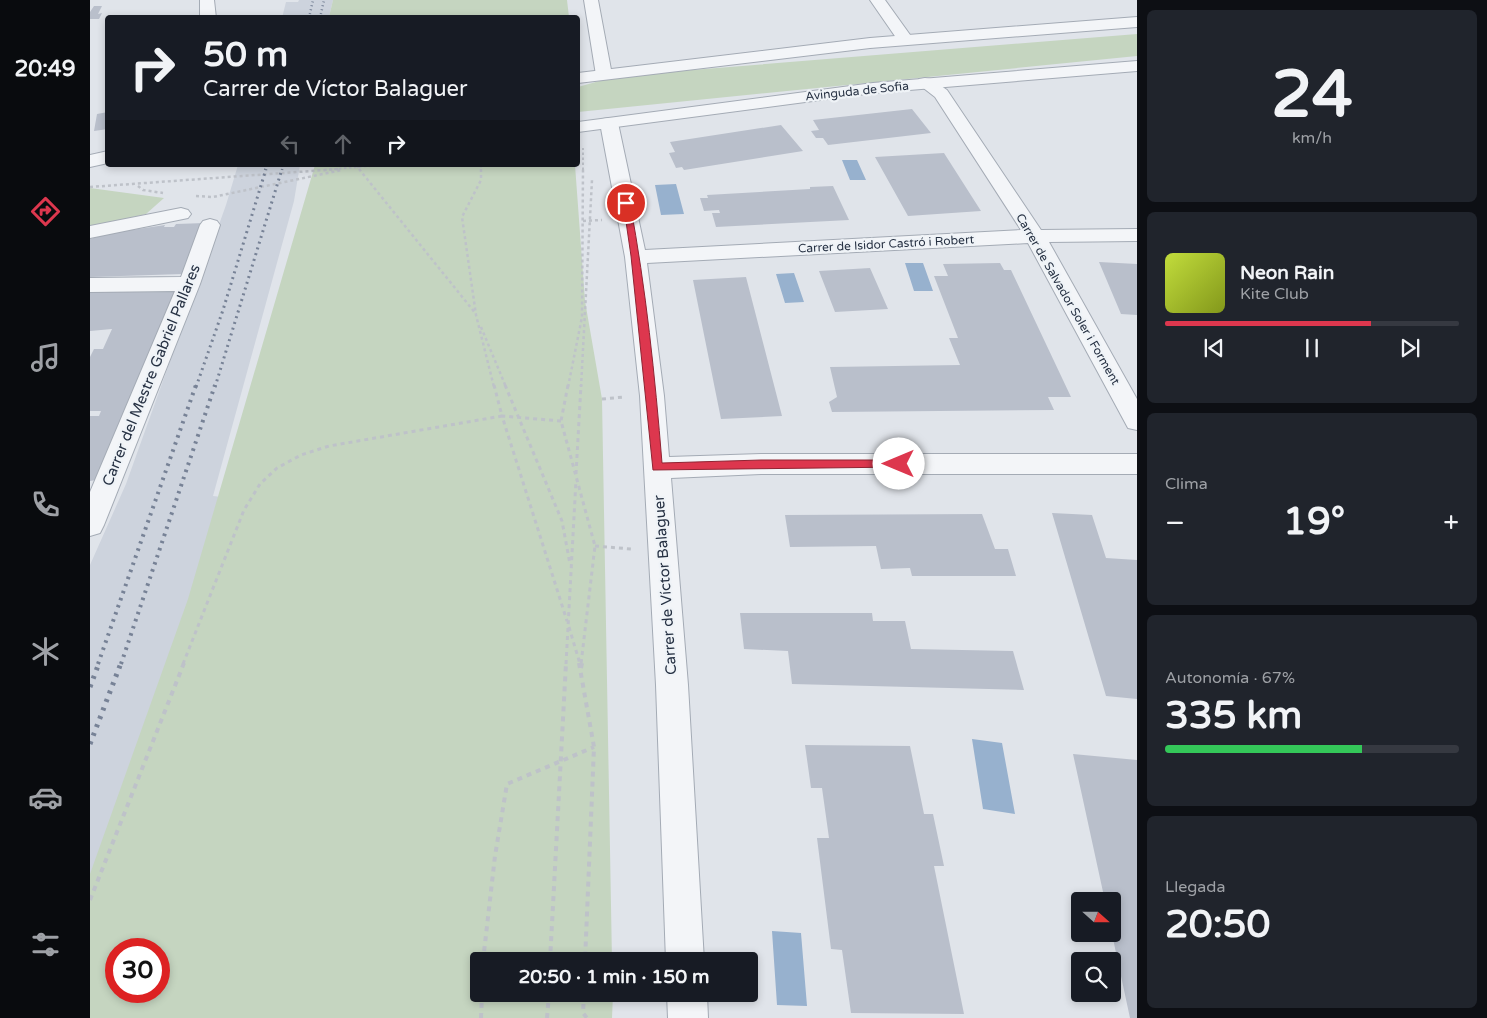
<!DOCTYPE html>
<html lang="es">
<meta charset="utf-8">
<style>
:root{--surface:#171b24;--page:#20242c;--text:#f1f3f6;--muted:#9ea1a6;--line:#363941;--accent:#dd374e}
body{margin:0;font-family:"Varela Round",sans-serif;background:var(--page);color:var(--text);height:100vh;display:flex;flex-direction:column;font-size:19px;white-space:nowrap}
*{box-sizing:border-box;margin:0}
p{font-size:16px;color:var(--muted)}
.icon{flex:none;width:28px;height:28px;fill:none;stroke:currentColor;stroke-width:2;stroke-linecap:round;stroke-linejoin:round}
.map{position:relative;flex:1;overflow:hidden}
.sheet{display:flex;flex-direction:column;gap:10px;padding:10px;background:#0d0f14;width:350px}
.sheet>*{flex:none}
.banner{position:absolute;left:15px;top:15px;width:475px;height:152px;border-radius:5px;box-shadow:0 2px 8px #0003;background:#171b24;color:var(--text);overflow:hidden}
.needle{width:32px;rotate:111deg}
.fabs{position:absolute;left:981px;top:892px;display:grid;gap:10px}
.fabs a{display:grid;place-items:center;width:50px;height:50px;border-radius:5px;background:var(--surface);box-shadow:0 2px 8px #0003;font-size:25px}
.speed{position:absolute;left:15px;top:938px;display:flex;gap:10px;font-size:25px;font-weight:700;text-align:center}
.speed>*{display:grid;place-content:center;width:65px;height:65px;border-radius:50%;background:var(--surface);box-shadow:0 2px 8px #0003;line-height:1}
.speed .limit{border:8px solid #d22;background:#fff;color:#111}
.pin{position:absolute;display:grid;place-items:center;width:42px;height:42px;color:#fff;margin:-21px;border:2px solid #fff;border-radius:50%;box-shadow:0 1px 5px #0007}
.me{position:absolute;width:55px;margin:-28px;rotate:270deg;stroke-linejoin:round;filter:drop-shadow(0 0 4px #0008)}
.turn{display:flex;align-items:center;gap:18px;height:105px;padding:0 15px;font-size:22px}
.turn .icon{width:65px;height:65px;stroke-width:2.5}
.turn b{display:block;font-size:35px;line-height:42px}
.lanes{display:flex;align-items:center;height:48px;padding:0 15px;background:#0003;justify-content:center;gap:25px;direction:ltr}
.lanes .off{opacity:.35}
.big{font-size:38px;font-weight:700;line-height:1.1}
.sheet .tile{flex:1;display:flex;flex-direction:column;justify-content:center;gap:8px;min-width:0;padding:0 18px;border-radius:8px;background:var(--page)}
.sheet .dial{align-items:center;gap:0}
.dial b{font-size:65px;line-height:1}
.song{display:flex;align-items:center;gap:15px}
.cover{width:60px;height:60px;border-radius:8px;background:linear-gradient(135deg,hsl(70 70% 55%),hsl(70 70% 35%))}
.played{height:5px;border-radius:2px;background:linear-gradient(90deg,var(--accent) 70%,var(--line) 70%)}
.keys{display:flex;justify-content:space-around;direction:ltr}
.heat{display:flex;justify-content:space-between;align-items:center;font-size:28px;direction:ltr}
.charge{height:8px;border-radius:4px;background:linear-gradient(90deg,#34c759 67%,var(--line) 0)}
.trip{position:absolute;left:380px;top:952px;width:288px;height:50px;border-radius:5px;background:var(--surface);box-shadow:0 2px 8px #0003;font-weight:700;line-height:50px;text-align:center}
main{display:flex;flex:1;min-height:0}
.menu{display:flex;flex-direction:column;width:90px;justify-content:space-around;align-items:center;background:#090b0e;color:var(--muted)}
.menu .icon{width:35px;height:35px}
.menu .selected{color:var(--accent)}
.menu b{font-size:22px;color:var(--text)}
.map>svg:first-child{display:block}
.built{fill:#cdd3dd}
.green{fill:#c5d5c0;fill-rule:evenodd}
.water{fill:#97b1ce}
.building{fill:#b9bfcb}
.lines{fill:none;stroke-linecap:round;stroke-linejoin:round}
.minor-casing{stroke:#a4abb5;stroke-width:2}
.tertiary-casing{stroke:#a4abb5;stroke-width:2}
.path-far3{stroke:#bec2c9;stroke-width:2;stroke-dasharray:2.5 2.5;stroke-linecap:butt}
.path-far2{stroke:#bec2c9;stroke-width:2.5;stroke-dasharray:3 3;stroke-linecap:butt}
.path-far1{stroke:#bec2c9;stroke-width:3;stroke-dasharray:4 4;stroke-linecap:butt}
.path{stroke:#bec2c9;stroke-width:4;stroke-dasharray:5 5;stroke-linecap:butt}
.minor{fill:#f3f5f8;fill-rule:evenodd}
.tertiary{fill:#f3f5f8;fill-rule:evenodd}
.rail-far3{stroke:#778296;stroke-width:2.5;stroke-dasharray:1 3;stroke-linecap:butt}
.rail-far2{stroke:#778296;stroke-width:3;stroke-dasharray:2 4;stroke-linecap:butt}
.rail-far1{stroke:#778296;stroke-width:4;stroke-dasharray:2.5 5;stroke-linecap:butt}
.rail{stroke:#778296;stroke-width:5;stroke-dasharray:3 6;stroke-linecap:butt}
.route{fill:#dd374e;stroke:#902433}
.labels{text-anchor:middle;stroke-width:4.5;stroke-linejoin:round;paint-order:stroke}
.far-street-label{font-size:12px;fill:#263143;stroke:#eff3f7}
.street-label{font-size:15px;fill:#263143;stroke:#eff3f7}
</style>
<main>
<nav class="menu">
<b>20:49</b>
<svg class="icon selected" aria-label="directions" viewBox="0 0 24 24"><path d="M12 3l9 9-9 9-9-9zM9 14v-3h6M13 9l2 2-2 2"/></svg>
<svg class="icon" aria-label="music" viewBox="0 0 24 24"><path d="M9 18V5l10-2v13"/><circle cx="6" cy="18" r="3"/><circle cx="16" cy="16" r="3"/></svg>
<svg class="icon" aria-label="phone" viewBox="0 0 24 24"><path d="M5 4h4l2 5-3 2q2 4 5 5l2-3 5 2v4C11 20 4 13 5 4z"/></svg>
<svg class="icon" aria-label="climate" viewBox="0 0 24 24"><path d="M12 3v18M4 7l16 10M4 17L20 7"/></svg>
<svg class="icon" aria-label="car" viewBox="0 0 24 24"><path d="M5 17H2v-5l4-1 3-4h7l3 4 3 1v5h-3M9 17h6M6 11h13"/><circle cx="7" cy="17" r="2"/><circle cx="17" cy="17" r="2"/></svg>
<svg class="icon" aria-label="filters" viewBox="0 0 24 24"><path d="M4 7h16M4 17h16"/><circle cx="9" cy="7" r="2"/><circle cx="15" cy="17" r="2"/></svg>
</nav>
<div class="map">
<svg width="1047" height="1018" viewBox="0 0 1047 1018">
<rect width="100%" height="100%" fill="#e0e4ea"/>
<path class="built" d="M209 0H243L239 17 192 18 196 2H208Z
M148 165H210L204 201 123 496 169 501 0 957V565L36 484 136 205Z"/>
<path class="green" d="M243 0H477L479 17H239Z
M1047 34V56L488 112V87L527 76Z
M225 165H485L495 301 512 399 522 961H389V994H523L522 1018H0V874L98 599ZM26 949H69V991H26Z
M0 188 74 198 56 214 0 227Z"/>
<path class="water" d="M752 160H767L776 180H760Z
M586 184 594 214 571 215 565 185Z
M815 263H833L843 291H824Z
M704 273 714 302 695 303 686 274Z
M882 739 912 743 925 814 893 809Z
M682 931 711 933 717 1006 687 1005Z"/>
<path class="building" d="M4 6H12L8 14 12 13 9 19H0V12Z
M822 109 841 133 738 145 733 138H726L721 131 729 130 723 120Z
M18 112V129L4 131 7 114Z
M691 125 713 151 594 170 592 167 586 168 579 153 585 152 580 142Z
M854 153 891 211 818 216 785 157Z
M743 186 759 220 626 227 622 213H630L629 210 614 211 610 198H618L617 195 720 189V187Z
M115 223 93 274 0 277V239L7 237 8 235 75 225 74 227H84L86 224Z
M1009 262 1047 264V315L1031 314Z
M910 263 914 270H921L981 397H958L964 410 742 412 739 402 747 397 740 367 870 365 859 338H868L844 276H858L853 264Z
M780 268 798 309 745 312 729 271Z
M656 277 692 416 631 419 603 280Z
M86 290 6 480 0 481V416H9L11 411H0V357L4 349H13L22 329 0 331V292Z
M962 513 1002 515 1016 558 1047 560V699L1016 696Z
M892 514 905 549H918L926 576H822L820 568 791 569 786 546 700 547 695 515Z
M650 613H782L783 621H815L821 649 923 651 934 690 702 684 698 651 654 649Z
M715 745 820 746 834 814H843L854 866H844L874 1014 761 1013 752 950 741 949 727 838H739L732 788H721Z
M983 754 1047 760V1018H1040L1022 934V901H1015Z"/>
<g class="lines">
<g class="minor-casing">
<path id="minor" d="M110 0H124L126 18H110Z
M494 0H508L522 75 520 79H508L506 75Z
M780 0H795L823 39 821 42H809Z
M835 78 841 79 857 90 951 230 1047 229V241L959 242 1047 399V430L1038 428 938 243 557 263 574 396 579 457 671 454H1047V474H671L581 478 598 685 614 961H576L566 685 550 396 535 257 510 123 513 119 519 118 525 119 528 123 555 250 931 230 845 97 827 83 829 79Z
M91 208 98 210 101 214 98 218 0 238V226Z
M120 219 127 221 130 225 110 284 14 525 10 533 0 536V492L85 291 0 292V278L91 277 110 225 113 221Z
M577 994H617L618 1018H578Z"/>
</g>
<g class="tertiary-casing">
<path id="tertiary" d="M1047 17V27L780 48 488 83V73L780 38Z
M1047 61V71L783 93 488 132V122L783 83Z
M18 151V163L0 167V155Z"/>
</g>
<path class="path-far3" d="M391 165V170
M267 166 270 170
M234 170 292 165
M493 170V148"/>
<path class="path-far2" d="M269 169 386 314
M391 169V180L372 217 386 315 404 387
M48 186 53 190 73 193
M0 187 249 169
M106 196 123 197 252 170
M493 221 512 220
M391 327 416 387
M478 387 492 317 493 169
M491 387 502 180"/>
<path class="path-far1" d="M415 385 472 521 480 564
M478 385 471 421 505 546 491 664
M512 399 534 397
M471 421 412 416 477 621
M486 474 491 385
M505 546 541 549
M479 627 490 664
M93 664 154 510 170 484 187 468 211 455 239 446 412 416 404 385
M476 664 486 480"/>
<path class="path" d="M489 663 504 747 495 961
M491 668 492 663
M0 900 94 663
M393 961 405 856 417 784 504 747
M460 961 476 663
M494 994 493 1013 497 1018
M391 1018 392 994
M457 1018 459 994"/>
<use href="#minor" class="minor"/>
<use href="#tertiary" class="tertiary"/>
<path class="rail-far3" d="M219 18 223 0
M230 18 234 0
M175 170 177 165
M192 170 193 165"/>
<path class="rail-far2" d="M106 387 133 310 176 169
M125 387 192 169"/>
<path class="rail-far1" d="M8 664 106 385
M31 664 125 385"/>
<path class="rail" d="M0 687 9 663
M0 744 31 663"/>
</g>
<path class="route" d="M533 201 540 203C556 289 565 376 572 463L671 460H809L815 464 813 467 563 470 541 256Z"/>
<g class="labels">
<g class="far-street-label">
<text transform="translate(767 91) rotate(-6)" y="4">Avinguda de Sofia</text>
<text transform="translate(796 244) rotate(-3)" y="4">Carrer de Isidor Castró i Robert</text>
<text transform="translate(978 299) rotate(60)" y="4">Carrer de Salvador Soler i Forment</text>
</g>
<g class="street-label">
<text transform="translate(61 375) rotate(-68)" y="5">Carrer del Mestre Gabriel Pallares</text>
<text transform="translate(575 585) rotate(-94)" y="5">Carrer de Víctor Balaguer</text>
</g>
</g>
</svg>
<div class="fabs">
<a><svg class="needle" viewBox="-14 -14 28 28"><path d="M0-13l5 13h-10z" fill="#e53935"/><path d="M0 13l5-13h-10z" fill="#9ea1a6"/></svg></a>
<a><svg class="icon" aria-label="search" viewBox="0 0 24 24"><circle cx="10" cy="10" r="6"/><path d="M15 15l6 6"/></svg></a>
</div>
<div class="speed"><div class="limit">30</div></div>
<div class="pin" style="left:536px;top:203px;background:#d93025"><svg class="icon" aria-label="arrive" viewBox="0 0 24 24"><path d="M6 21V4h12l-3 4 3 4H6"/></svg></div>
<svg class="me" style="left:809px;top:464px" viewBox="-20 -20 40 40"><circle r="19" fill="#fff"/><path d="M0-13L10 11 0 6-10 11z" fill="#dd374e"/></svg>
<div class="trip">20:50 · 1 min · 150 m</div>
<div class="banner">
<div class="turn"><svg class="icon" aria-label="right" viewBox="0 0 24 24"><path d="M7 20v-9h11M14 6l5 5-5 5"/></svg><div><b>50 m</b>Carrer de Víctor Balaguer</div></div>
<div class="lanes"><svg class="icon off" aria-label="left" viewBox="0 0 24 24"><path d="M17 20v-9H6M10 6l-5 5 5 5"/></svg><svg class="icon off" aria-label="ahead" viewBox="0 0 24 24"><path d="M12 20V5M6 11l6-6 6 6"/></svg><svg class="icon" aria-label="right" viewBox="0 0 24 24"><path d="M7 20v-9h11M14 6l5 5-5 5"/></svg></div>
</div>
</div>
<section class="sheet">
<div class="tile dial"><b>24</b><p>km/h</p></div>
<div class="tile">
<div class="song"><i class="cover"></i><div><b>Neon Rain</b><p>Kite Club</p></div></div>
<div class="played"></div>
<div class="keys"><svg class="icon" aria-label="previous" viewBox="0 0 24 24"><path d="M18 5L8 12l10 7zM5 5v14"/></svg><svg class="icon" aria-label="pause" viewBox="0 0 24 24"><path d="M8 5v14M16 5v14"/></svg><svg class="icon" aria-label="next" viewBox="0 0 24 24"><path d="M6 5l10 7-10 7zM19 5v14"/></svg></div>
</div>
<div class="tile"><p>Clima</p>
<div class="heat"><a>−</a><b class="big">19°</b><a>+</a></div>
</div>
<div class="tile"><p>Autonomía · 67%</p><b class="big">335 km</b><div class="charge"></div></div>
<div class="tile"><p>Llegada</p><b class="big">20:50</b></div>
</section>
</main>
